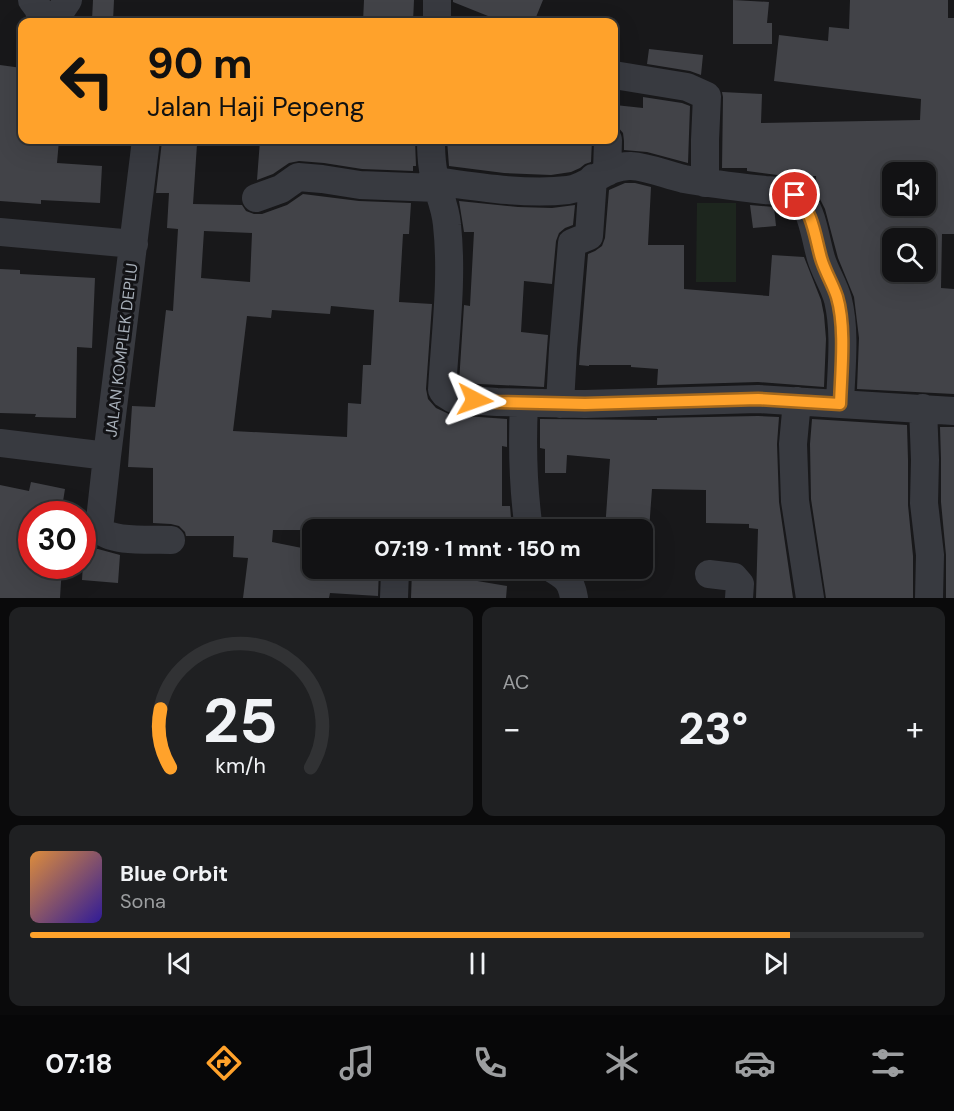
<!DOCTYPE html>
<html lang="id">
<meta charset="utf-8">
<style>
:root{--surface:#121214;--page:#1f2022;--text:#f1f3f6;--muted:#9c9ea0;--line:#313234;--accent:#ffa22b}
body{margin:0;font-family:"DM Sans",sans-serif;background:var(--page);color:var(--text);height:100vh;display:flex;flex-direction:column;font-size:22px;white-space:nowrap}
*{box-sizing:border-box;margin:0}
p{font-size:20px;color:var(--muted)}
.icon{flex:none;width:33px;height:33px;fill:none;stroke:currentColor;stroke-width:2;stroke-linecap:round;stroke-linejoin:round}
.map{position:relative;height:598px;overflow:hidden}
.sheet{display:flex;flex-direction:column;gap:9px;padding:9px;background:#0a0a0b;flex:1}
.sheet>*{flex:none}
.banner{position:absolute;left:18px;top:18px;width:600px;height:126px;border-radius:12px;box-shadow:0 6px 24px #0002,0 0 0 2px var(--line);background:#ffa22b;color:#111;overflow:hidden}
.buttons{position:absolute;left:882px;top:162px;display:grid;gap:12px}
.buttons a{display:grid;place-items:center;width:54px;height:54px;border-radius:12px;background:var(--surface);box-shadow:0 6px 24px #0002,0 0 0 2px var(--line);font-size:30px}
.speed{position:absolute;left:18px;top:501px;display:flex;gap:12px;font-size:30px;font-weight:700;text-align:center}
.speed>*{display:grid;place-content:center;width:78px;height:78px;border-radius:50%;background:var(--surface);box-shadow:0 6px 24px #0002,0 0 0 2px var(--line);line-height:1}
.speed .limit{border:9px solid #d22;background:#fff;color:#111}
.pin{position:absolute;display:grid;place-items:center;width:51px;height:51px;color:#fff;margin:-26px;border:3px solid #fff;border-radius:50%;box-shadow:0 2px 6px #0007}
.me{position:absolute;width:66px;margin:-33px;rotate:94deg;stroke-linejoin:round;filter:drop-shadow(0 0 4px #0008)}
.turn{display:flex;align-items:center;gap:21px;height:126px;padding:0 30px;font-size:27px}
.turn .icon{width:78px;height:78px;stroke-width:2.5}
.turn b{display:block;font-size:42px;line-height:51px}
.big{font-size:45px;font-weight:700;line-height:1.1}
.sheet .card{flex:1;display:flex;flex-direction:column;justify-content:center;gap:9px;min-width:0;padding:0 21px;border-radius:12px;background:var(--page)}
.sheet .dial{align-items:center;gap:0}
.dial svg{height:156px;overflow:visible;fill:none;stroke:var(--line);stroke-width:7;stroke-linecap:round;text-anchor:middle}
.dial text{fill:var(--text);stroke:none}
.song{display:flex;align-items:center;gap:18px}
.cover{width:72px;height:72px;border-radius:9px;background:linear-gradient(135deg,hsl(30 70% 55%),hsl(250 70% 35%))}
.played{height:6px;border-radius:3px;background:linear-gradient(90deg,var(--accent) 85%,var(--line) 85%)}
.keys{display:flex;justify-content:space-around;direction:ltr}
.heat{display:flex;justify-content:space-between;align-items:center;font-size:33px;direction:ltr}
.sheet .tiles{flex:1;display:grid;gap:9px;grid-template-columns:1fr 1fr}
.card:last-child{grid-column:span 2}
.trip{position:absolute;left:302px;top:519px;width:351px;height:60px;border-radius:12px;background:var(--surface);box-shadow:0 6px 24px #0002,0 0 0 2px var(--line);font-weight:700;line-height:60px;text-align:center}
.tab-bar{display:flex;height:96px;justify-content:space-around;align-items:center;background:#070708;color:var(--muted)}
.tab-bar .icon{width:42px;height:42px}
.tab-bar .selected{color:var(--accent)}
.tab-bar b{font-size:27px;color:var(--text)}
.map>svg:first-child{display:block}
.green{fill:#1d261e}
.building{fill:#424348;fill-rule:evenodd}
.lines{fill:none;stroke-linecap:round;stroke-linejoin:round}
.minor{stroke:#383a40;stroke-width:28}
.route-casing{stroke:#a6691c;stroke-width:15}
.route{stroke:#ffa22b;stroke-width:10}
.labels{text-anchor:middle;stroke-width:6;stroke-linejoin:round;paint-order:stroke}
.street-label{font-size:16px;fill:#a9b1bb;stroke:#131316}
</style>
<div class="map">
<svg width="954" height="598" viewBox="0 0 954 598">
<rect width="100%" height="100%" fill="#18181a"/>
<path class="green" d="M697 203H736V282H696Z"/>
<path class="building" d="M93 0H114L113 21 92 20Z
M364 0H414L413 22H363Z
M453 0H543L534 22H503L453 2Z
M733 0 769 2 767 23H772V44H733Z
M850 0H948V18H954V234H942L941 288 954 289V394L857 389 859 338 854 297 838 258 825 209 817 193 816 176H785L747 171V168H722L723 97 722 92 762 94 761 123 920 120 921 99 774 81 779 35 828 41 829 27 849 29ZM892 172H926V206H892ZM892 238H926V272H892Z
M649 49 703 55 701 75 690 71 647 64Z
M0 65 22 68V140H59L57 163 102 166 100 203 41 200V204L0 201Z
M643 97 682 103 690 106 688 163 647 152 624 150V141L623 133 617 126 614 125 615 105 643 108Z
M260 140H415L416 166H413V171L362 169 324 163 299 161 289 163 273 174 257 180Z
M447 140H497L537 142V140H592L591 162 585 164 580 168 571 172 551 175 504 173 449 166Z
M162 141 197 144 193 204 242 205 246 211 254 214H262L287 205 303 194 359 201 411 203 409 234H403L399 302 432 304 426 389 428 399 436 408 451 415 507 419V447L502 446V506H510L512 530H401V527L330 523V530H273L272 542 312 550V568H379L378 596 330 593 329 598H243L248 558 233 557 234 536H186L185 532 179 526 171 524 153 523V468L128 467 132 406 155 407 166 310 173 311 178 229 167 228 169 193H156ZM204 231 252 233 250 282 201 278ZM331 306 374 310 371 365H363L361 404 348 403 347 437 233 431 247 316 271 318 272 310 330 314Z
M625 183H635L651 187 648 245H684V289L769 296 772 255 804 257 821 300 824 315 826 339 824 387 758 382 657 385 658 369 631 367V365H589V366L579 365 588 254 595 251 602 246 605 238 609 190Z
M459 201 518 207 552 208 575 205 573 225 565 228 559 233 556 241 552 284 524 281 521 332 548 335 544 387 459 383 464 305 470 306 474 232H464Z
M750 205 774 207 776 226 753 228Z
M0 269 20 270V274L95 278 92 348 77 347 76 418 35 417 36 414 0 413Z
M758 416 779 417 777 444 779 502 793 598H756L758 529 749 528V524L706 523V490L652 489 649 530H605L610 459 567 455 566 473H545V449L540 448V419L657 420V418Z
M812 419 907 425 908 460V505L913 556V598H826L811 499 810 444Z
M940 427H954V598H946V555L941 502V459Z
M31 482 65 489 61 514H32V566H62L60 598H0V485L29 491Z
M84 548 98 549 120 555 118 583 82 580Z
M412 570 507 586 506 598H411Z"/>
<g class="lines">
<path class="minor" d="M32 0 38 8 43 22
M437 0V22
M53 22 68 0
M614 75 687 87 707 96 705 140V183
M431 140C431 156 432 174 438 189 442 201 446 212 447 225 453 280 445 335 442 390L445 394 453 399 497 402 585 404 758 399 954 411
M607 172 608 140
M436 181C478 187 526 195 568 190 590 187 606 165 631 166 649 167 666 175 684 179 711 184 738 187 765 190 777 191 794 191 803 202 813 215 816 242 821 258 825 272 834 285 838 300 846 333 841 370 840 404
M256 198 281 189 298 177 322 179 360 185 437 188
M0 232 134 244
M797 401 793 444 795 501 810 598
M524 403C522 445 523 488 529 530
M560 404 563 349 572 243 589 236 593 178
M923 408 925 460 924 503 930 555 929 598
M0 443 107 456 146 140
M107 456 99 529C111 543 152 539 171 540
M551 568C566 577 571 580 574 598
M709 574 734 577 740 584 739 598
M394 598 395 571 396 568"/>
</g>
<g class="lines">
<g class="route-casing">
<path id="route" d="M475 400 497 402 585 404 758 399 840 404C841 373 846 327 837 297 833 284 825 272 821 258 815 237 813 211 795 195"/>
</g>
<use href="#route" class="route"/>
</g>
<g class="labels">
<g class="street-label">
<text transform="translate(121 350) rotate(-83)" y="6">JALAN KOMPLEK DEPLU</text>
</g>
</g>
</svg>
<div class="buttons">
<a><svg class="icon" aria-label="sound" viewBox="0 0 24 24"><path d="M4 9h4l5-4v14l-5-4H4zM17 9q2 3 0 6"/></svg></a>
<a><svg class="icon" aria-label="search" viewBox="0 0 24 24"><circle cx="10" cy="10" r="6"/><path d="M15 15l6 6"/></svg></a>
</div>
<div class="speed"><div class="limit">30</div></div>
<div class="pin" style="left:795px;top:195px;background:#d93025"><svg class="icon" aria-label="arrive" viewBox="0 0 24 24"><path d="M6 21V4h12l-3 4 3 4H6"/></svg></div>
<svg class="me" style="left:475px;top:400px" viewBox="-20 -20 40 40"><path d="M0-17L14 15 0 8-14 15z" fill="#ffa22b" stroke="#fff" stroke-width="4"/></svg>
<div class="trip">07:19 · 1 mnt · 150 m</div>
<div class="banner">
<div class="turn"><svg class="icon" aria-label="left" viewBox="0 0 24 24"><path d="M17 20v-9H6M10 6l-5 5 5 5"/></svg><div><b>90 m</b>Jalan Haji Pepeng</div></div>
</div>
</div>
<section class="sheet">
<div class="tiles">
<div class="card dial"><svg viewBox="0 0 100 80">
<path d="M14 69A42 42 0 1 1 86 69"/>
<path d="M14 69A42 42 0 0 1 9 39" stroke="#ffa22b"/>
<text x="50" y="56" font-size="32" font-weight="700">25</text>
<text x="50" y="72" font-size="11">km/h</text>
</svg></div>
<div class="card"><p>AC</p>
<div class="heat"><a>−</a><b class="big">23°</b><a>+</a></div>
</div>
<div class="card">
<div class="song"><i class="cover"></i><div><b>Blue Orbit</b><p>Sona</p></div></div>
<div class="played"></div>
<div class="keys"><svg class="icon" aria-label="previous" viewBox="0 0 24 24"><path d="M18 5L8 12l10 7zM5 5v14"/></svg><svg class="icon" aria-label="pause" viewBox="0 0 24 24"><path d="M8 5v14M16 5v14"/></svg><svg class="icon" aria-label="next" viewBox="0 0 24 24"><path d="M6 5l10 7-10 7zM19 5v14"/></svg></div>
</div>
</div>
</section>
<nav class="tab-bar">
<b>07:18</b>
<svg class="icon selected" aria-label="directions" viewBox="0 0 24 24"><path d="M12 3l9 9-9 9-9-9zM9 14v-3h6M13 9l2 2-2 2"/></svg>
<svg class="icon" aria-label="music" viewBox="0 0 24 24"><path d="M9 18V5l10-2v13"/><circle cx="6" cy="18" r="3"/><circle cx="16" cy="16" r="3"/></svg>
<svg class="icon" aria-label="phone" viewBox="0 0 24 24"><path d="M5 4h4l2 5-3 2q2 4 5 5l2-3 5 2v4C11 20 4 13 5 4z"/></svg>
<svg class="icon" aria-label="climate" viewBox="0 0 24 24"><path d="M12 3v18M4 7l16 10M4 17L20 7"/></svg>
<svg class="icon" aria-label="car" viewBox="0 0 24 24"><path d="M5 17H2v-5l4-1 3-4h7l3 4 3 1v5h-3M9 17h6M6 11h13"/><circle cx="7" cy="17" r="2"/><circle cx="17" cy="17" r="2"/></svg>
<svg class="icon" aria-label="filters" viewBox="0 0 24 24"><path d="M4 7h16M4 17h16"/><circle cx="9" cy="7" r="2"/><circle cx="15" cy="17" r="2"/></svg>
</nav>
